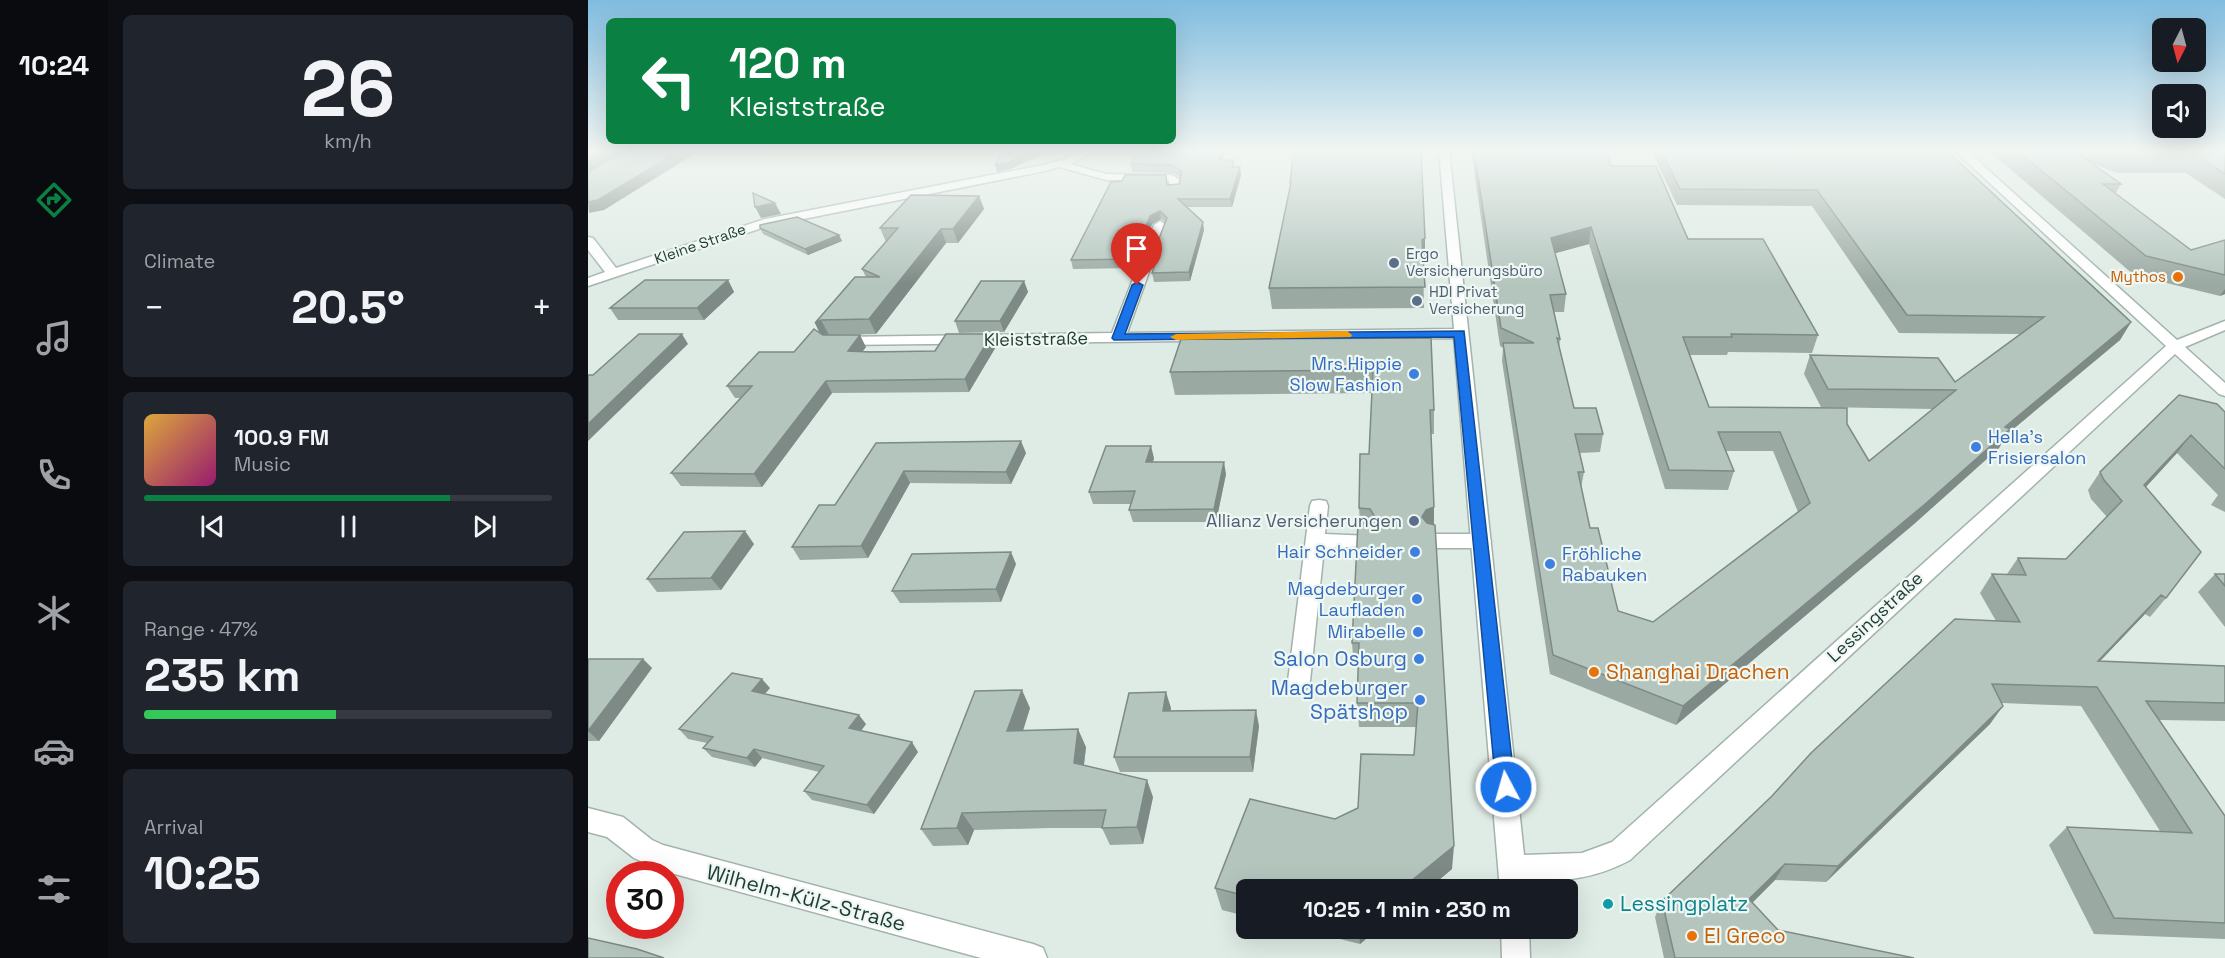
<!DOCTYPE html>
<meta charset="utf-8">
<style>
:root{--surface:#171b24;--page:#20242c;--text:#f1f3f6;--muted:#9ea1a6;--line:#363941;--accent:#0b8043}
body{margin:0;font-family:"Space Grotesk",sans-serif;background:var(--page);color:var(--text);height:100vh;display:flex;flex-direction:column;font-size:22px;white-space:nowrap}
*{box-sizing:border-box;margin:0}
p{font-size:20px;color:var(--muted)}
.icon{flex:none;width:33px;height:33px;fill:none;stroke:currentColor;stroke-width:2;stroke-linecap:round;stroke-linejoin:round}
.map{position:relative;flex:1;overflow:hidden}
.details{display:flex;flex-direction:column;gap:15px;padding:15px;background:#0d0f14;width:480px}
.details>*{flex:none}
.hud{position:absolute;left:18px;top:18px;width:570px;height:126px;border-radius:9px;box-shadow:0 6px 24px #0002;background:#0b8043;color:#fff;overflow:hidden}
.needle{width:39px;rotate:186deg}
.controls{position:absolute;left:1564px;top:18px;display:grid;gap:12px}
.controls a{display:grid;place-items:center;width:54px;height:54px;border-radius:9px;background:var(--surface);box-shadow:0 6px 24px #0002;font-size:30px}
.speed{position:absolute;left:18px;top:861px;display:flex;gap:12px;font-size:30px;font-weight:700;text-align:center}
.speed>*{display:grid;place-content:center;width:78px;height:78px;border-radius:50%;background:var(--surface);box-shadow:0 6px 24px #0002;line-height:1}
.speed .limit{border:9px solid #d22;background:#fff;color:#111}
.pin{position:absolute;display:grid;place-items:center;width:51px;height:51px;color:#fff;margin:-62px -26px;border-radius:50% 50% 50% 0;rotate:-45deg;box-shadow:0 0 6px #0007}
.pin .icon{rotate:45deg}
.me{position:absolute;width:66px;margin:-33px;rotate:354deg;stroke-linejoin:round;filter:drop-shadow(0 0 4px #0008)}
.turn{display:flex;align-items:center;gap:21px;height:126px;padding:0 24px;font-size:27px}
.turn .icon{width:78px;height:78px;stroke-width:2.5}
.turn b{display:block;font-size:42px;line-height:51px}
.big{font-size:45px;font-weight:800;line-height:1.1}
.details .card{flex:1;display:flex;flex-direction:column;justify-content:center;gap:9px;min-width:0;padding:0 21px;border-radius:9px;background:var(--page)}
.details .dial{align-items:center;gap:0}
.dial b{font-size:78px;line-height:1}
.song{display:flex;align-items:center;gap:18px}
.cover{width:72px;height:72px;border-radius:9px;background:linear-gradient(135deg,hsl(40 70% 55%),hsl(320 70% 35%))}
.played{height:6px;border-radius:3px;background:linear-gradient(90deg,var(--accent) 75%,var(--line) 75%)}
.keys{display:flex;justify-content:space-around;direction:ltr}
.heat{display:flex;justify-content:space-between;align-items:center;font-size:33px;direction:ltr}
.charge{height:9px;border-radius:4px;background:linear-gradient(90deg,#34c759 47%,var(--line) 0)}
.trip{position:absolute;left:648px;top:879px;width:342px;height:60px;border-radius:9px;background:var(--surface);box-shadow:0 6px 24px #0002;font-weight:800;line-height:60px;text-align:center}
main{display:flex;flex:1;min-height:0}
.menu{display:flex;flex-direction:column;width:108px;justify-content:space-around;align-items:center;background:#090b0e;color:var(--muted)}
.menu .icon{width:42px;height:42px}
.menu .active{color:var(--accent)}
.menu b{font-size:27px;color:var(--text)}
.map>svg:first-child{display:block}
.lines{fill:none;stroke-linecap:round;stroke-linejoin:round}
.service-casing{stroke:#a2b3ac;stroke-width:3}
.minor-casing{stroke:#a2b3ac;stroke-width:3}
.service{fill:#fff;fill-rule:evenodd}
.minor{fill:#fff;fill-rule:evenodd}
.wall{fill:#9ba9a3;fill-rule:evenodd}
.shaded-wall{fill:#7e8a85}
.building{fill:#b4c5be;stroke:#7e8a85;stroke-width:1.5;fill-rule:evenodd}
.route{fill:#1a73e8;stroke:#114b97;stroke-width:1.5}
.slow{fill:#f59e0b}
.service-dot{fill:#5c6f8a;stroke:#eff7f3;stroke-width:2}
.food-dot{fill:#e8710a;stroke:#eff7f3;stroke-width:2}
.shop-dot{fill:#3f7fe0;stroke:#eff7f3;stroke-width:2}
.culture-dot{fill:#0f9aa8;stroke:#eff7f3;stroke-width:2}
.labels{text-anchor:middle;stroke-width:4.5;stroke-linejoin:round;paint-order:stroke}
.far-street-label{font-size:15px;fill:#1f3b33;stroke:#eff7f3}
.far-service-label{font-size:15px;fill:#4e5e75;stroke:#eff7f3;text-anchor:start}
.far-food-label{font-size:15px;fill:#c56008;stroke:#eff7f3;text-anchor:end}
.street-label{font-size:18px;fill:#1f3b33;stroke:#eff7f3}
.shop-label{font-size:18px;fill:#366cbe;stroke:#eff7f3;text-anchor:end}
.service-label{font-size:18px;fill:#4e5e75;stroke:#eff7f3;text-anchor:end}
.near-shop-label{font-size:21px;fill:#366cbe;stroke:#eff7f3;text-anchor:end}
.near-food-label{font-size:21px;fill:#c56008;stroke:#eff7f3;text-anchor:start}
.near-street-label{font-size:21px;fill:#1f3b33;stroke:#eff7f3}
.near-culture-label{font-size:21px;fill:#0d838f;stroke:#eff7f3;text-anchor:start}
</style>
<main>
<nav class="menu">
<b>10:24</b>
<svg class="icon active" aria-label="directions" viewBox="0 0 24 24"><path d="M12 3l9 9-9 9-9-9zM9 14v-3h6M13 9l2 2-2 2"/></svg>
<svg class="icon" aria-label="music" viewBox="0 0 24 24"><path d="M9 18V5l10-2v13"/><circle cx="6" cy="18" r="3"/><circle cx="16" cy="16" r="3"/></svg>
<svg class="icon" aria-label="phone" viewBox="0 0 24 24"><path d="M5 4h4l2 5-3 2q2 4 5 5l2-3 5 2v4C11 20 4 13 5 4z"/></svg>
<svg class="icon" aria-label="climate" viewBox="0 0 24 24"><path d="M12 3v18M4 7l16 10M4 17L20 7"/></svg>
<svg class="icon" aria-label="car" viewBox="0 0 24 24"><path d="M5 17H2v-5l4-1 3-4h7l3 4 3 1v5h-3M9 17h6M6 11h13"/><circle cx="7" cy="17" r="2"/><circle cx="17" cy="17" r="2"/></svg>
<svg class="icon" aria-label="filters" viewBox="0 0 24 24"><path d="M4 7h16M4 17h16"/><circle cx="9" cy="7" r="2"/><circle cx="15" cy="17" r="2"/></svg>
</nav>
<section class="details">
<div class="card dial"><b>26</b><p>km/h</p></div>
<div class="card"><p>Climate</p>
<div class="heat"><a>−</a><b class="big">20.5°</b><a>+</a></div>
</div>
<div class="card">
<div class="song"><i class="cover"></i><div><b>100.9 FM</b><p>Music</p></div></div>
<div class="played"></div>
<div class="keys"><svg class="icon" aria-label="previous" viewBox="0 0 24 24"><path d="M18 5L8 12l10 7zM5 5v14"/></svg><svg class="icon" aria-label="pause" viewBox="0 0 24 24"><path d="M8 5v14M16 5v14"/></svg><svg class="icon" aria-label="next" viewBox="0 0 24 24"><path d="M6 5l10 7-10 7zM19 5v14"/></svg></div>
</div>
<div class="card"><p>Range · 47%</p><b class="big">235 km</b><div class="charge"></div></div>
<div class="card"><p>Arrival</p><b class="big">10:25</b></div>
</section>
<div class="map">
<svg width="1637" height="958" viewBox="0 0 1637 958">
<rect width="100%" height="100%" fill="#dfebe5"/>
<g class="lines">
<g class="service-casing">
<path id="service" d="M472 161 518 174 584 175 593 180 590 191H582L581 181 518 180 468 166 466 164Z
M731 500 738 501 740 506 737 534 783 536 786 541 783 546 736 548 722 681 719 688 711 690 703 688 700 681 722 506 724 501Z
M846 534H893L900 536 903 541 900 546 893 548H846L839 546 836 541 839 536Z"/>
</g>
<g class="minor-casing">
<path id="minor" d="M492 150H506L485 163 457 171 180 226 0 286V278L17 272 0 250V237L5 238 28 268 177 219 455 165 477 159Z
M851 150H861L936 855 994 853 1024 842 1578 346 1366 150H1378L1589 340 1637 321V330L1597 347 1637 383V396L1631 394 1587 354 1042 860C1009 878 976 882 939 881V890H912L866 338 252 345 245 341 252 337 524 333 566 225 572 221 578 225 539 333 866 329Z
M0 808 35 817 64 840 75 845 445 944 455 948 459 958H393L72 870 46 858 19 837 0 832Z
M913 928H941L942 958H914Z"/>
</g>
<use href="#service" class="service"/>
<use href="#minor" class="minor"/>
</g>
<path class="wall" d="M637 150 634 160 647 167 653 175 644 207H599L616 230 602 281 566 282 564 273 566 268H565L563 259 577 222 573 219 564 224 547 268 485 269 483 260 579 185 591 184 592 177 585 173 544 172 543 164Z
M883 150H1017L1023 166 1100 239 1230 335 1224 353 1140 352 1139 355H1102L1121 407 1259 424 1281 461 1345 409 1233 407 1216 374 1222 355 1367 382 1432 334 1311 333 1224 206 1089 205 1063 150H1358L1543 322 1532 340 1418 435 1411 448 1326 524 1088 725 962 674 914 361 915 348 912 346ZM1001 244 1077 489 1140 490 1146 471 1138 451H1185L1210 512 1065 622 1030 611 1002 528 993 488 996 472 992 453 1012 452 1015 434 986 408 971 348 972 339 966 312H976L978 294 967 253Z
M1400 150H1637V199L1598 173H1529L1503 163 1533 184 1527 194 1603 250 1637 240V294L1632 296 1546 275Z
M705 156 837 238V258L835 259 836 308 684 309 681 288 702 189V183Z
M391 196 396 209 370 243H358L288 334 240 335 278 347 274 351H347L409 345 381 392 244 393 174 487 93 486 83 473 152 398H147L139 386 206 352 232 333 227 323 278 277 274 269 298 242 292 228Z
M172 228 251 235 254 241 220 255 175 234Z
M140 280 146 292 116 320H30L22 308Z
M436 281 440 292 416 332 371 333 367 321Z
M843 338 846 410V434H843L846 507V525L864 869 839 890H658V916L634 910 627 888 747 819 770 808 826 755 828 727H771L769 703 771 668H766L764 643 772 524 771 508 781 454 784 393 587 395 582 372Z
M1637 412V512L1623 505 1630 495 1589 453 1558 487 1578 598 1562 617 1557 614 1512 661 1637 666V721L1571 720 1637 816V939L1506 934 1461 845 1479 827 1572 831 1493 706 1414 703 1402 724 1238 882 1187 880 1164 903 1190 930 1326 958H1076L1067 917 1074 901 1408 621 1392 593 1404 574H1419L1430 558 1478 559 1519 517 1503 499 1500 490 1512 472Z
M288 443 438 453 423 484 322 483 280 558 212 560 204 547 247 505Z
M566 458 565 462 638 474 628 522H545L541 510 543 504H505L501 492Z
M166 544 133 590 69 592 59 579Z
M428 564 413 602 312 603 304 591Z
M1627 574H1637V627L1610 592Z
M0 659H55L64 668 11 741H0Z
M182 688 177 694 278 724 273 731 330 752 286 814 224 800 216 791 231 772 174 758 167 767 124 757 115 748 119 743 100 739 91 729Z
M442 708 435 731 498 747 496 765 565 797 555 844 522 845 514 828H461L386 830 380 845 345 846 333 829Z
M583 708V711L671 726 665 772H532L526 757Z
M708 928H791L772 944Z"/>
<path class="shaded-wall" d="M16 150H37L0 172V160Z
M93 150H113L16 210 1 213 0 202Z
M447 150H463L423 169 409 172 407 165Z
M633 150H637L632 168 631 160Z
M652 167 653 175 644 207 642 199Z
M391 196 396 209 370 243 365 229Z
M187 203 193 214 173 218 167 207Z
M572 211 573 219 564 224 547 268 545 259 562 216Z
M615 222 616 230 602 281 601 272Z
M1003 227 1001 244 961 255 963 238Z
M353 229 358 243 288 334 281 319Z
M251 235 254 241 220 255 217 249Z
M837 238V258L834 260V240Z
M140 280 146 292 116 320 109 308Z
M436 281 440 292 416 332 412 321Z
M1637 289V294L1632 296Z
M233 320 241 335 234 338 227 323Z
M1543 322 1532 340 1418 435 1411 448 1326 524 1088 725 1095 706 1417 427Z
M94 334 100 344 0 441V424Z
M404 334 409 345 381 392 377 379Z
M272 335 278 347 266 363 260 351Z
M238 381 244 393 174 487 166 474Z
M1603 435 1589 453 1543 503 1556 485Z
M433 441 438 453 423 484 418 472Z
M563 446 566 458 561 475 558 462Z
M636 462 638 474 628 522 626 509Z
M316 471 322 483 280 558 273 546Z
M846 507V532L834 517 838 510Z
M157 531 166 544 133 590 123 578Z
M423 552 428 564 413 602 408 589Z
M1573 595 1557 614 1495 679 1510 661Z
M55 659 64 668 11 741 0 731Z
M174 679 182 688 171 700 164 691Z
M434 690 442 708 429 749 419 731Z
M578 692 583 708 579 726 575 711Z
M1415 706 1402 724 1238 882 1250 866Z
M668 710 671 726 665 772 662 757Z
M271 715 278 724 268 737 261 728Z
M490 729 498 747 494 780 486 763Z
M324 742 330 752 286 814 279 805Z
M166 749 174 758 167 767 159 758Z
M559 780 565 797 555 844 549 827Z
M374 813 386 830 380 845 369 828Z
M866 846 864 869 839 890H812Z
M1197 864 1187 880 1151 916 1161 899Z
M771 928H791L772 944Z"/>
<path class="building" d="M0 150H16L0 160Z
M38 150H93L10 200 0 202V172Z
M416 150H447L421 162 407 165Z
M549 150H633L631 160H646L644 167H652L642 199H590L615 222 601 272 564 273 569 259H563L579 218 572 211 562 216 545 259 483 260 523 182 534 181 537 175H578L579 185 591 184 594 171 584 165 543 164Z
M711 150H833L837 238 834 240 837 287 681 288 703 183H702L705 156 708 151Z
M886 150H1017L1023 166H1068L1100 239H1175L1230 335 1143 334 1144 337H1095L1121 407 1259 408V424L1281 461 1368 390 1240 389 1222 355 1350 358 1367 382 1456 317 1319 315 1229 190 1092 189 1073 150H1358L1543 322 1417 427 1422 429 1336 505 1095 706 965 655 915 343H946L913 328ZM1003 227 1081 470 1146 471 1130 432H1192L1222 503 1065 622 1030 611 1010 528H1002L990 472H996L987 434H1015L1008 408H986L969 338 972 339 962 295 978 294 963 238Z
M1428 150H1485L1533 184H1515L1603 250 1637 240V275L1558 256Z
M1524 150H1637V174L1608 155H1538Z
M165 193 187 203 167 207Z
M323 195 391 196 365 229H353L281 319 233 320 227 323 267 277H292L274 269 310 228H292Z
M209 217 251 235 217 249 172 228V225Z
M57 280H140L109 308H22Z
M393 281H436L412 321H367Z
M226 329 235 335H272L260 351 282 352 347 351 358 334H404L377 379 238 381 166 474 83 473 164 386H139L171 352H206Z
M51 334H94L0 424V375H5Z
M843 338 846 410H842L846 507 838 510 834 517 839 523 847 525 866 846 812 890H658V896L627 888 662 799 747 819 770 808 773 754 826 755 830 703H769L771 643H764L770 524 782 523 787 517 782 509 771 508 772 454H781L785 370 582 372 593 339Z
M1591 395 1629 404 1637 412V469L1603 435 1556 485 1613 552 1578 598 1573 595 1510 661 1637 666V703L1558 701 1637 816V923L1526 918 1479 827 1604 833 1509 687 1404 684 1415 706 1250 866 1197 864 1161 899 1190 930 1326 958H1087L1074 901 1184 796 1223 753 1367 619 1432 622 1404 574 1438 575 1430 558 1478 559 1534 501 1516 480 1512 472Z
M433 441 418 472 316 471 273 546 204 547 231 505H247L288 443Z
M518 446H563L558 462H636L626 509 541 510 547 491 501 492Z
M157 531 123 578 59 579 96 532Z
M423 552 408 589 304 591 324 554Z
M1627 574H1637V586Z
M0 659H55L0 731Z
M144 673 174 679 164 691 271 715 261 728 324 742 279 805 216 791 236 766 166 749 159 758 115 748 125 737 91 729Z
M434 690 419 731 490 729 486 763 559 780 549 827 514 828 518 810 452 811 374 813 369 828 333 829 387 691Z
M578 692 575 711 668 710 662 757H526L541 693Z
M0 938 49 949 76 958H0Z"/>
<linearGradient id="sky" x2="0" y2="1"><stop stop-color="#80bcdf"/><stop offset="0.53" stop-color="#f1f6f3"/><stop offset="1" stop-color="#f1f6f3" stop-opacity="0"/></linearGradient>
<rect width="1637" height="285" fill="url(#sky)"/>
<path class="route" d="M549 282 555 285 537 334 876 331 927 787 924 793 918 796 911 793 908 787 866 337 526 340 524 338 544 285Z"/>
<path class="slow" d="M759 331 764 335 763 337 588 340 582 337 588 334Z"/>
<g class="service-dot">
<circle cx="806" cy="263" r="6"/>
<circle cx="829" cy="301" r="6"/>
<circle cx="826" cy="521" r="6"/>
</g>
<g class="food-dot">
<circle cx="1590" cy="277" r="6"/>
<circle cx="1006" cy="672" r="6"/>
<circle cx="1104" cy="936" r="6"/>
</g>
<g class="shop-dot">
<circle cx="826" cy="374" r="6"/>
<circle cx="1388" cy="447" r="6"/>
<circle cx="827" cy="552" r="6"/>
<circle cx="962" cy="564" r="6"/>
<circle cx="829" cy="599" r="6"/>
<circle cx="830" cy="632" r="6"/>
<circle cx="831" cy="659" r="6"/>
<circle cx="832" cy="700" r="6"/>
</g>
<circle class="culture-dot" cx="1020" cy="904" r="6"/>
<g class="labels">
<g class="far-street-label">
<text transform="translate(112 244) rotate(-19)" y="5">Kleine Straße</text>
</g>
<g class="far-service-label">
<text x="818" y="259">Ergo<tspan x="818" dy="17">Versicherungsbüro</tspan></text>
<text x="841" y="297">HDI Privat<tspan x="841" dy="17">Versicherung</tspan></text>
</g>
<g class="far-food-label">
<text x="1578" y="282">Mythos</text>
</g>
<g class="street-label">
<text transform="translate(448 339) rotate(-1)" y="6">Kleiststraße</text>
<text transform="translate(1287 617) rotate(-43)" y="6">Lessingstraße</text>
</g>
<g class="shop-label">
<text x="814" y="370">Mrs.Hippie<tspan x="814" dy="21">Slow Fashion</tspan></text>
<text x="1400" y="443" text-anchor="start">Hella's<tspan x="1400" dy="21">Frisiersalon</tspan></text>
<text x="815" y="558">Hair Schneider</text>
<text x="974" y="560" text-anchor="start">Fröhliche<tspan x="974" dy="21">Rabauken</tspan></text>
<text x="817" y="595">Magdeburger<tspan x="817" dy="21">Laufladen</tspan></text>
<text x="818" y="638">Mirabelle</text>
</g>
<g class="service-label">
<text x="814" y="527">Allianz Versicherungen</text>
</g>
<g class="near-shop-label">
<text x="819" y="666">Salon Osburg</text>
<text x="820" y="695">Magdeburger<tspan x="820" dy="24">Spätshop</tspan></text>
</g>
<g class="near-food-label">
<text x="1018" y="679">Shanghai Drachen</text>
<text x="1116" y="943">El Greco</text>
</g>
<g class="near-street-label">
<text transform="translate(218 898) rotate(15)" y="7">Wilhelm-Külz-Straße</text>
</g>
<g class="near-culture-label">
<text x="1032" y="911">Lessingplatz</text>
</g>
</g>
</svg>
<div class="controls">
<a><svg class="needle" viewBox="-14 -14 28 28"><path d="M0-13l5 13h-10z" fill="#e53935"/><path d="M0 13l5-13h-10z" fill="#9ea1a6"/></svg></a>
<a><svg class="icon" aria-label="sound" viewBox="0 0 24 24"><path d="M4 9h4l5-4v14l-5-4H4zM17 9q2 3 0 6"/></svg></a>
</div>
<div class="speed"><div class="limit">30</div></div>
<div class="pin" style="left:549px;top:285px;background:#d93025"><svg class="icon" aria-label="arrive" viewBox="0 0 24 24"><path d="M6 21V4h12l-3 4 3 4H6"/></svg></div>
<svg class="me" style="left:918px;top:787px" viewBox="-20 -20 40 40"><circle r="17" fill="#1a73e8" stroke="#fff" stroke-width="3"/><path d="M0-11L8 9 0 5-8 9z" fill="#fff"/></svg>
<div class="trip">10:25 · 1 min · 230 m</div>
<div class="hud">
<div class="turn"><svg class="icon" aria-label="left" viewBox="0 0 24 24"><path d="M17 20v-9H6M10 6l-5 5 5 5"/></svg><div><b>120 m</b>Kleiststraße</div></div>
</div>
</div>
</main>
